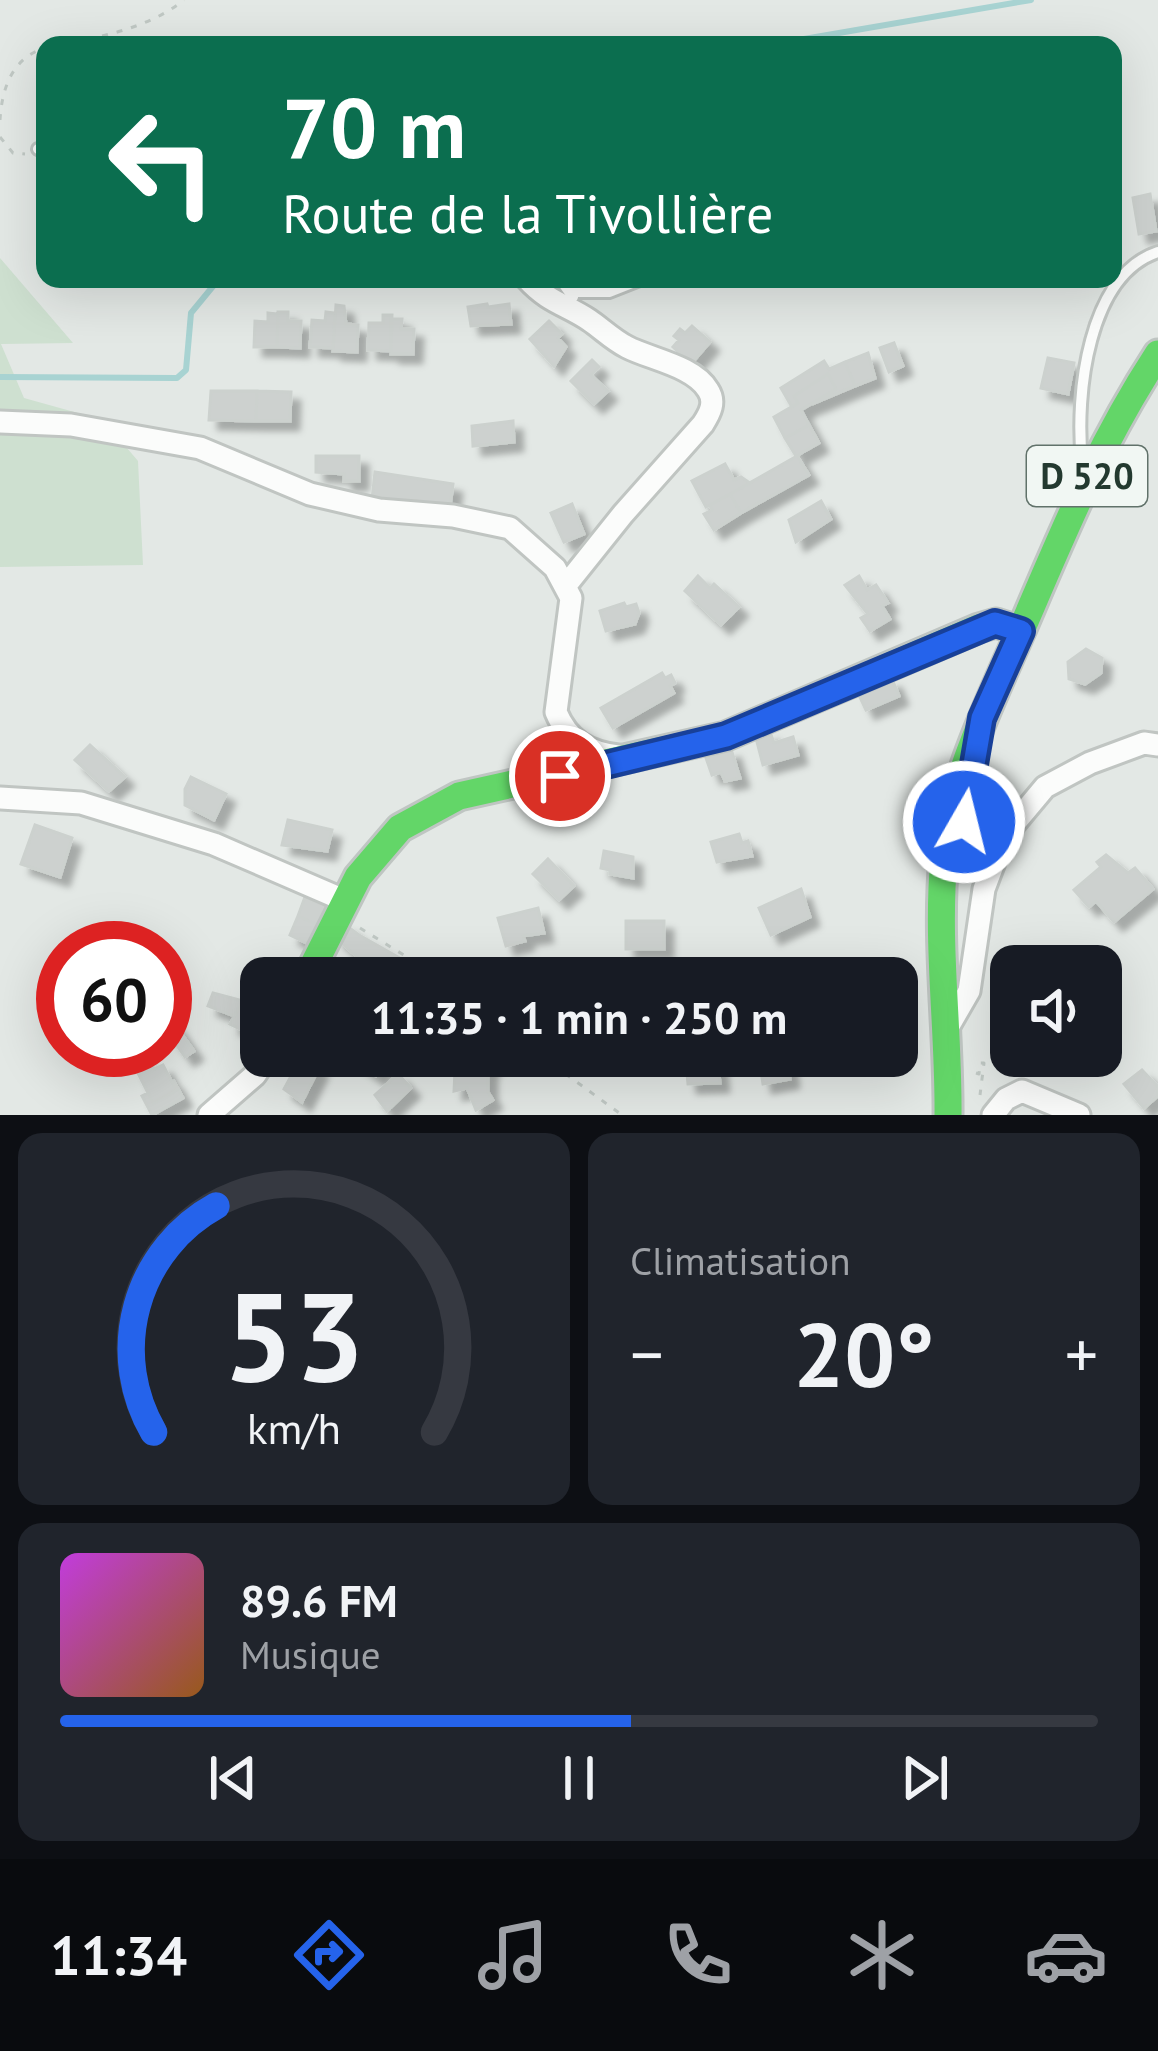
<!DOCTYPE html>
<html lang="fr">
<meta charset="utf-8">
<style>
:root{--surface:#171b24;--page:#20242c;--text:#f1f3f6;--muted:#9ea1a6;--line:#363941;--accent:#2563eb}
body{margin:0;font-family:"PT Sans",sans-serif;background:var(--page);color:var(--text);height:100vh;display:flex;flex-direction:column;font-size:45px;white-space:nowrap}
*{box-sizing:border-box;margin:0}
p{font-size:39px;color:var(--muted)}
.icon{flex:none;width:66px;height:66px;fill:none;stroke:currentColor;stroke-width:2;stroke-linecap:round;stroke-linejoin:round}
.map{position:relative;height:1115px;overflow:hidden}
.details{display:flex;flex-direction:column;gap:18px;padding:18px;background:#0d0f14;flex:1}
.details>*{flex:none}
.hud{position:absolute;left:36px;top:36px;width:1086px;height:252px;border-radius:24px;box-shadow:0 12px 48px #0002;background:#0b6e4f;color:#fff;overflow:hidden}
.tools{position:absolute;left:990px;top:945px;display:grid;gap:24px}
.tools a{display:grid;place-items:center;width:132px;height:132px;border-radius:24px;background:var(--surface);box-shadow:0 12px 48px #0002;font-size:60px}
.speed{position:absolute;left:36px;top:921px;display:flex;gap:24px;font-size:60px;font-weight:700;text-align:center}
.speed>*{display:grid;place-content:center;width:156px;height:156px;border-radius:50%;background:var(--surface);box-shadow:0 12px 48px #0002;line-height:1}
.speed .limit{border:18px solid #d22;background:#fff;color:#111}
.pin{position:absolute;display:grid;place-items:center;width:102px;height:102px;color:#fff;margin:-51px;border:6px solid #fff;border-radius:50%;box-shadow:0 3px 12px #0007}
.me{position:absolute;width:132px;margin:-66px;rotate:8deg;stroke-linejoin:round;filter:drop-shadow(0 0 9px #0008)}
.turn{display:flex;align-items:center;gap:42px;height:252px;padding:0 48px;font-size:54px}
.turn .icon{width:156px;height:156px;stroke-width:2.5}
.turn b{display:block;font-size:84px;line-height:102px}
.big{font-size:90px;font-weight:700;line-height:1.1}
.details .card{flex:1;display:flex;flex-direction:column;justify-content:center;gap:18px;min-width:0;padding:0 42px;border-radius:24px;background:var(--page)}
.details .dial{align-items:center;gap:0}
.dial svg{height:312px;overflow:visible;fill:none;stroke:var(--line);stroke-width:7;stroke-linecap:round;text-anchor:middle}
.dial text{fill:var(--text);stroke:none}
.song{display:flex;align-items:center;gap:36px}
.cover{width:144px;height:144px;border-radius:18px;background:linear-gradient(135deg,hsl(290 70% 55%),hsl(30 70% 35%))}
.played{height:12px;border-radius:6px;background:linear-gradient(90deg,var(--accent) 55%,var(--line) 55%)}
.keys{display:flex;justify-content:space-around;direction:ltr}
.heat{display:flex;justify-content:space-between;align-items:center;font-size:66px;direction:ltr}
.details .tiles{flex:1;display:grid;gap:18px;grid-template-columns:1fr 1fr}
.card:last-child{grid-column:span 2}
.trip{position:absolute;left:240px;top:957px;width:678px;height:120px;border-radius:24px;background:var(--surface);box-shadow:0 12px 48px #0002;font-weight:700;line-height:120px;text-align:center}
.tab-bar{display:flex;height:192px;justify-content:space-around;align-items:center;background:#090b0e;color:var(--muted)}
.tab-bar .icon{width:84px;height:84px}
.tab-bar .active{color:var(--accent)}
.tab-bar b{font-size:54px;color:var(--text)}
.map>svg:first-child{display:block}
.green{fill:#cee0d0}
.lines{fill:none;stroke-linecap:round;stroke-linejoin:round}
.stream{stroke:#a8d3d2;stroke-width:6}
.building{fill:#cdd1cf;stroke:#ccd1ce;stroke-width:3;filter:url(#shadow)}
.lane-casing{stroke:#c0c5c2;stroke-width:16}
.street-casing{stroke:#c0c5c2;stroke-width:27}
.fast-casing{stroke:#bfc5c2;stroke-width:33}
.path{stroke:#c0c8c4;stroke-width:3;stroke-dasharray:6 9;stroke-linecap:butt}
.lane{stroke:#fbfcfb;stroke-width:10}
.street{stroke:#fbfcfb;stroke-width:21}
.fast{stroke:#63d668;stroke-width:27}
.route-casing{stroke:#184099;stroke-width:30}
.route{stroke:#2563eb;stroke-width:21}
.labels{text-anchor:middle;stroke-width:12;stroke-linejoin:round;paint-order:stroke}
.shield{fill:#f1f7f3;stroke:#61726a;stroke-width:3}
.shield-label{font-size:36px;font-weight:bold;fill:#23392f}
</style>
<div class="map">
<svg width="1158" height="1115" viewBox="0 0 1158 1115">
<defs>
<filter id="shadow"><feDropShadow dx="9" dy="9" stdDeviation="3" flood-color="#0004"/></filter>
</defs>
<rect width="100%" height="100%" fill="#e3e8e5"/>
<path class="green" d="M0 258 73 343 1 344 24 398 103 420 138 461 143 565 0 567Z"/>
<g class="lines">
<path class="stream" d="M769 45 1031 0
M0 377 177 378 186 370 191 313 219 279"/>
</g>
<path class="building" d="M1150 194 1156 231 1139 234 1133 198Z
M487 304 488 307 509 304 511 324 471 326 468 307Z
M336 305 344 306 346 324 358 325 357 352 333 351Z
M278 312H288V321H301L300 348 277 347Z
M326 312 335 313 333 348 310 347 312 320 325 321Z
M268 313 278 314 277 347H254L255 321 268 322Z
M383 315H392L391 351 368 350 369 323H383Z
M391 319H402L401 329H414L413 354H391Z
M549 321 562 334 558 338 566 347 554 366 530 339Z
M692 326 710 342 691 364 673 347 679 340 674 336 680 329 685 333Z
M894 343 903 366 889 372 880 348Z
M868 353 875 378 855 386 845 362Z
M1048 358 1074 363 1068 394 1041 388Z
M592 360 599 367 591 375 608 391 594 404 571 381Z
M824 361 829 369 845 362 855 386 812 404 836 389 828 374 794 396 798 403 792 407 781 388Z
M828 374 836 389 801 410 809 425 785 438 774 417 798 403 794 396Z
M211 391H257L256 421 209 420Z
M257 391 291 392 290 421H256Z
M513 421 514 442 473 446 472 426Z
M809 425 819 443 796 456 785 438Z
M316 456H359V481H344V474L316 472Z
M797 456 809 475 741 513 730 494Z
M725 464 734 480 741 477 750 483 706 507 692 481Z
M375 472 453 484 450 507 372 500Z
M730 494 741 513 714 530 704 514 712 510 710 505Z
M821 501 831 519 796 542 789 520Z
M572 504 584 534 564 542 551 513Z
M698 576 710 588 714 584 739 607 721 625 685 591Z
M859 576 867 590 876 585 888 603 882 606 890 619 870 631 861 618 868 614 845 585Z
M624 603 626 607 636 604 639 613 635 624 606 631 600 611Z
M1086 649 1102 658 1101 673 1085 684 1069 679 1068 662Z
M662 673 665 678 671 675 675 683 670 686 674 693 613 728 601 708Z
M892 679 899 696 866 710 858 693Z
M770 732 774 743 793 737 798 755 763 765 756 738Z
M90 745 125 777 109 791 75 760Z
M731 749 740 778 725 781 721 772 712 775 706 758Z
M191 777 226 794 214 820 185 805V789Z
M288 820 332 830 327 851 282 845Z
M35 825 72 838 60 877 21 864Z
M739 834 742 843 748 841 752 856 717 862 711 842Z
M604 851 633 857V878L610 874V870L601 868Z
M1106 855 1128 873 1135 868 1153 889 1114 922 1096 901 1089 907 1074 890 1101 867 1097 862Z
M548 859 574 886 559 900 533 874Z
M801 889 810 917 771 935 759 908Z
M305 897 331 908 323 927 298 916Z
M538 908 544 933 523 936 525 941 506 946 498 918Z
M298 916 323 927 315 947 290 935Z
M626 921H664V949H626Z
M344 924 359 935 435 978H393L395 974 376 961 370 968 335 937Z
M213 993 243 1001 234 1016 208 1006Z
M241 1005 261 1013V1039L230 1024Z
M173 1022 194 1051 185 1057 165 1028Z
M302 1056 319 1068 302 1102 284 1089Z
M366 1056H393L376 1076 359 1064Z
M475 1056 493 1060 488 1070V1092L493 1100 476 1110 467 1088 454 1091 455 1071H467Z
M787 1056 790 1079 763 1084 759 1059Z
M149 1059 154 1069 163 1065 176 1090 153 1103 135 1067Z
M703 1060 704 1064 718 1063 720 1083 688 1084 686 1062Z
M1142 1070 1158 1087V1096L1144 1108 1124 1084Z
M398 1074 411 1088 387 1111 375 1095Z
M173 1080 183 1098 152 1115 142 1096 148 1093 153 1103 176 1090Z"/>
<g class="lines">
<g class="lane-casing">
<path id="lane" d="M38 149 45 148
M560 279 573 297
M570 292H609L642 279
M1082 460C1075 395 1088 275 1158 252"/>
</g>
<g class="street-casing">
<path id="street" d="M527 279C549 303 565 304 589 320 601 328 613 340 627 347 650 359 694 366 708 390 716 402 710 413 703 424L623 514 567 584
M0 422 71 425 200 448 310 494 379 510 453 516 510 528 555 568 571 598 556 712C568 741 588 752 618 756
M0 798 81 803 214 844 346 901
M950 1024 969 991 984 889 1004 836 1045 787 1090 763 1144 743 1158 745
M209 1115 255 1075 268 1056
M993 1115 1006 1099 1022 1091 1079 1115"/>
</g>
<g class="fast-casing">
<path id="fast" d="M307 978 358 877 400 828 459 796 726 736 979 628 996 623 1021 631
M948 1115C949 1030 936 943 944 858 952 778 989 705 1020 633 1063 533 1098 446 1158 354"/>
</g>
<path class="path" d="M58 45C101 37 149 28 184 0
M0 120C2 88 12 58 45 48
M0 137 13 153 25 154
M529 756 545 736
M360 928 441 978
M541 1056 622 1115
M976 1073 979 1074 980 1063H984L980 1095"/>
<use href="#lane" class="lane"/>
<use href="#street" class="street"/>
<use href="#fast" class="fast"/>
</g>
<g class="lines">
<g class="route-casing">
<path id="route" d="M560 776 726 736 995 623 1021 631 982 718 964 822"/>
</g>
<use href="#route" class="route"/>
</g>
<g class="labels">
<rect class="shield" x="1027" y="446" width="120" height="60" rx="9"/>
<g class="shield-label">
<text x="1087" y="489">D 520</text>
</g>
</g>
</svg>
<div class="tools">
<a><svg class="icon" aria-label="sound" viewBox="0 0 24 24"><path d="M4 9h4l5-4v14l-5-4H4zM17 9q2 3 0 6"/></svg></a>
</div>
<div class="speed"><div class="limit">60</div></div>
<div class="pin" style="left:560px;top:776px;background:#d93025"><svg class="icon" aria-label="arrive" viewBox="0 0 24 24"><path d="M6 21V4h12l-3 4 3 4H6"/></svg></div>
<svg class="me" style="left:964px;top:822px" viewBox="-20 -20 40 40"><circle r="17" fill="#2563eb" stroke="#fff" stroke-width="3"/><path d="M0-11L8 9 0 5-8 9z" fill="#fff"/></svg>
<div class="trip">11:35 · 1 min · 250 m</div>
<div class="hud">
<div class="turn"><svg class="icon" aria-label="left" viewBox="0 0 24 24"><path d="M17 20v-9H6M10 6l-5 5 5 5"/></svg><div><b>70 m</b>Route de la Tivollière</div></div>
</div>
</div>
<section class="details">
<div class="tiles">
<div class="card dial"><svg viewBox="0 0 100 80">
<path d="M14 69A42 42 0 1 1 86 69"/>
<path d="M14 69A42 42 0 0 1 30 11" stroke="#2563eb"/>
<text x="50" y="56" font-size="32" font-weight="700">53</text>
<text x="50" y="72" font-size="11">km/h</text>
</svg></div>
<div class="card"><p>Climatisation</p>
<div class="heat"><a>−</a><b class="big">20°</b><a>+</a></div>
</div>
<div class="card">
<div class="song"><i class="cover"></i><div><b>89.6 FM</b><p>Musique</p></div></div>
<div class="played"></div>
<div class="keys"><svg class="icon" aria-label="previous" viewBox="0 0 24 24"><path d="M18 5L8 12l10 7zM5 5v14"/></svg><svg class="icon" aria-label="pause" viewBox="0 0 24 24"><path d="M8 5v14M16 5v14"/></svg><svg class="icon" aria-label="next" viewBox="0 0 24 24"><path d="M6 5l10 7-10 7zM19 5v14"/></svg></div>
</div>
</div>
</section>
<nav class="tab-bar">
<b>11:34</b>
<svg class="icon active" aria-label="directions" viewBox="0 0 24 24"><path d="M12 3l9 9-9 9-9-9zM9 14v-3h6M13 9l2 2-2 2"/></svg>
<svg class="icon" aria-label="music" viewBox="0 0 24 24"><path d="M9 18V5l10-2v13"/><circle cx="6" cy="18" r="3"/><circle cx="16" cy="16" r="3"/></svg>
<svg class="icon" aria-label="phone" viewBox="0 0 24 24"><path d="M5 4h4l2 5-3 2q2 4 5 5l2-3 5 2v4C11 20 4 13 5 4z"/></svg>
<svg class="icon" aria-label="climate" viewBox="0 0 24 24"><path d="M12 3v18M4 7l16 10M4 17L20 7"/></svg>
<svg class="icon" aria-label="car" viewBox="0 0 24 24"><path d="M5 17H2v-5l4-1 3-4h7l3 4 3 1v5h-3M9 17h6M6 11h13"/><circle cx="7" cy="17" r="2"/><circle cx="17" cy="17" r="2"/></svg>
</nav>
